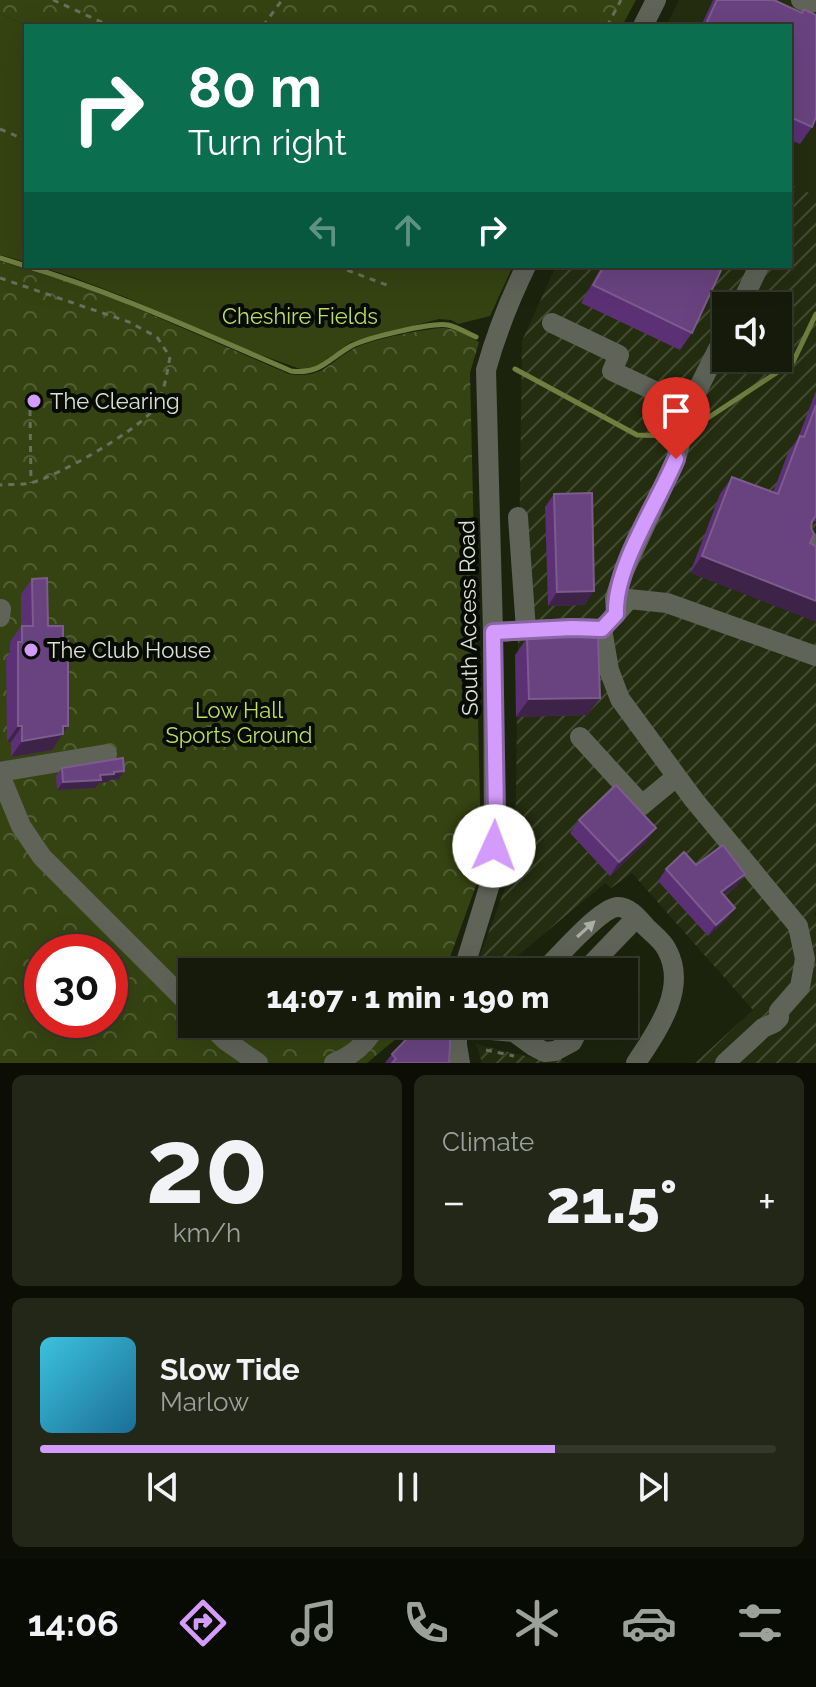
<!DOCTYPE html>
<meta charset="utf-8">
<style>
:root{--surface:#151a0a;--page:#222718;--text:#f1f3f6;--muted:#9da19c;--line:#34382b;--accent:#d39cfc}
body{margin:0;font-family:Raleway,sans-serif;background:var(--page);color:var(--text);height:100vh;display:flex;flex-direction:column;font-size:30px;white-space:nowrap}
*{box-sizing:border-box;margin:0}
p{font-size:26px;color:var(--muted)}
.icon{flex:none;width:44px;height:44px;fill:none;stroke:currentColor;stroke-width:2;stroke-linecap:round;stroke-linejoin:round}
.map{position:relative;height:1063px;overflow:hidden}
.panel{display:flex;flex-direction:column;gap:12px;padding:12px;background:#0c0e06;flex:1}
.panel>*{flex:none}
.guide{position:absolute;left:24px;top:24px;width:768px;height:244px;border-radius:0px;box-shadow:0 8px 32px #0002,0 0 0 2px var(--line);background:#0b6e4f;color:#fff;overflow:hidden}
.fabs{position:absolute;left:712px;top:292px;display:grid;gap:16px}
.fabs a{display:grid;place-items:center;width:80px;height:80px;border-radius:0px;background:var(--surface);box-shadow:0 8px 32px #0002,0 0 0 2px var(--line);font-size:40px}
.speed{position:absolute;left:24px;top:934px;display:flex;gap:16px;font-size:40px;font-weight:700;text-align:center}
.speed>*{display:grid;place-content:center;width:104px;height:104px;border-radius:50%;background:var(--surface);box-shadow:0 8px 32px #0002,0 0 0 2px var(--line);line-height:1}
.speed .limit{border:12px solid #d22;background:#fff;color:#111}
.pin{position:absolute;display:grid;place-items:center;width:68px;height:68px;color:#fff;margin:-82px -34px;border-radius:50% 50% 50% 0;rotate:-45deg;box-shadow:0 0 8px #0007}
.pin .icon{rotate:45deg}
.me{position:absolute;width:88px;margin:-44px;rotate:2deg;stroke-linejoin:round;filter:drop-shadow(0 0 6px #0008)}
.turn{display:flex;align-items:center;gap:28px;height:168px;padding:0 32px;font-size:36px}
.turn .icon{width:104px;height:104px;stroke-width:2.5}
.turn b{display:block;font-size:56px;line-height:68px}
.lanes{display:flex;align-items:center;height:76px;padding:0 32px;background:#0003;justify-content:center;gap:40px;direction:ltr}
.lanes .off{opacity:.35}
.big{font-size:60px;font-weight:800;line-height:1.1}
.panel .card{flex:1;display:flex;flex-direction:column;justify-content:center;gap:12px;min-width:0;padding:0 28px;border-radius:12px;background:var(--page)}
.panel .dial{align-items:center;gap:0}
.dial b{font-size:104px;line-height:1}
.song{display:flex;align-items:center;gap:24px}
.cover{width:96px;height:96px;border-radius:12px;background:linear-gradient(135deg,hsl(190 70% 55%),hsl(200 70% 35%))}
.played{height:8px;border-radius:4px;background:linear-gradient(90deg,var(--accent) 70%,var(--line) 70%)}
.keys{display:flex;justify-content:space-around;direction:ltr}
.heat{display:flex;justify-content:space-between;align-items:center;font-size:44px;direction:ltr}
.panel .tiles{flex:1;display:grid;gap:12px;grid-template-columns:1fr 1fr}
.card:last-child{grid-column:span 2}
.trip{position:absolute;left:178px;top:958px;width:460px;height:80px;border-radius:0px;background:var(--surface);box-shadow:0 8px 32px #0002,0 0 0 2px var(--line);font-weight:800;line-height:80px;text-align:center}
.tabs{display:flex;height:128px;justify-content:space-around;align-items:center;background:#080a04;color:var(--muted)}
.tabs .icon{width:56px;height:56px}
.tabs .active{color:var(--accent)}
.tabs b{font-size:36px;color:var(--text)}
.map>svg:first-child{display:block}
.built{fill:#242d10}
.industrial{fill:url(#industrial-furrows);fill-rule:evenodd}
.green{fill:#354312}
.park{fill:url(#park-crowns);fill-rule:evenodd}
.lines{fill:none;stroke-linecap:round;stroke-linejoin:round}
.stream{stroke:#707f41;stroke-width:5}
.path{stroke:#686f5c;stroke-width:3;stroke-dasharray:6 6;stroke-linecap:butt}
.minor{stroke:#5f6358;stroke-width:20}
.wall{fill:#5b3075}
.shaded-wall{fill:#3c2347}
.building{fill:#69437f;stroke:#7b5c8d;stroke-width:2}
.oneway{fill:#aaafa2}
.route-casing{stroke:#8965a4;stroke-width:20}
.route{stroke:#d39cfc;stroke-width:14}
.poi-dot{fill:#d39cfc;stroke:#080b04;stroke-width:3}
.labels{text-anchor:middle;stroke-width:8;stroke-linejoin:round;paint-order:stroke}
.park-label{font-size:22px;fill:#b9de61;stroke:#080b04}
.poi-label{font-size:22px;fill:#dce2d4;stroke:#080b04;text-anchor:start}
.street-label{font-size:22px;fill:#dce2d4;stroke:#080b04}
</style>
<div class="map">
<svg width="816" height="1063" viewBox="0 0 816 1063">
<defs>
<pattern id="industrial-furrows" width="10" height="10" patternUnits="userSpaceOnUse" patternTransform="scale(2)"><rect width="10" height="10" fill="#242d10"/><path d="M-1 1l2-2M0 10L10 0M9 11l2-2" fill="none" stroke="#434b32"/></pattern>
<pattern id="park-crowns" width="20" height="18" patternUnits="userSpaceOnUse" patternTransform="scale(2)"><rect width="20" height="18" fill="#354312"/><path d="M2 6a3 3 0 1 1 6 0M12 15a3 3 0 1 1 6 0" fill="none" stroke="#525e34"/></pattern>
</defs>
<rect width="100%" height="100%" fill="#1c230d"/>
<path class="built" d="M679 0H816V196L790 184V26H666Z"/>
<path class="industrial" d="M790 184 816 196V912L814 915 816 917V1063H695L753 1010 632 873 611 888 605 883 498 972H474L515 861 522 341 556 266H790ZM726 306H778V358H726Z
M476 1044 530 1057 561 1059 565 1063H482Z"/>
<path class="green" d="M0 14 28 26H26V262L0 255Z
M38 266H513L490 316 458 324 451 320 439 319 351 342 319 365 303 370 247 350 125 297 75 278Z"/>
<path class="park" d="M0 0H636L622 26H28L0 14Z
M0 261 71 283 122 302 289 374C326 379 328 361 357 347 371 340 427 328 444 328 455 328 469 337 479 342L470 373 481 847 477 883 446 968H421L414 972H192V1024H414L367 1063H0ZM42 952H110V1020H42Z"/>
<g class="lines">
<path class="stream" d="M0 258 26 266
M26 266C117 293 204 334 291 371 320 375 328 359 351 346 366 338 432 322 448 325 457 327 467 333 476 337
M515 369 637 435 675 436
M691 429 793 362 816 314"/>
<path class="path" d="M53 0 110 26
M263 26 282 0
M607 26 621 0
M0 129 26 140
M336 266 392 287
M0 278 129 322 157 337 170 357C167 372 164 397 153 410 135 432 60 475 31 483 22 485 10 484 0 485
M30 410 31 483
M486 1050 514 1056"/>
<path class="minor" d="M801 0 808 3 816 2
M643 26 656 0
M740 306 759 266
M552 323 619 355 612 371 689 407
M518 517 526 630
M812 543 816 545
M616 614 615 598 624 571 676 459 689 407 726 333
M0 617 1 609
M613 617 629 599 667 603 816 656
M493 632 572 628 602 629 609 670 620 699 694 800 798 926 805 959 800 987 779 1011V1018L774 1023 763 1028 725 1063
M580 737 642 805 676 777
M0 772 107 754
M0 775 21 826 42 857 192 1007
M463 972 490 884 493 871 494 846 493 632 486 370C496 334 510 299 526 266
M543 972C557 958 599 909 617 907 629 906 639 919 646 927 653 934 663 941 667 950 688 989 657 1031 636 1063
M584 972 637 917
M209 1024 225 1040 258 1063
M457 1024V1045L460 1063
M457 1027 514 1032 533 1046 545 1052 555 1051 572 1042 581 1024
M334 1063C354 1055 367 1043 377 1024"/>
</g>
<path class="wall" d="M713 0H774L801 13 804 9 812 127 800 144 790 140V26H701Z
M602 266H723L692 333 680 350 581 303Z
M816 391V521L690 573 720 494 732 477 773 492 788 453 798 438Z
M554 494 585 605 548 606 545 507Z
M32 579 48 626 63 733 52 750 11 757V742H7L6 658 10 652V642L21 626V594Z
M527 638 600 698 587 715 516 717 515 655Z
M62 768 124 771 119 779 110 780 108 782 99 783 95 788 57 790 56 776Z
M579 820 647 841 610 876 570 833Z
M696 865 745 874 737 886 724 896 735 908 726 920 708 936 658 881 666 869Z
M392 1054 449 1063H385Z"/>
<path class="shaded-wall" d="M702 556 816 601V622L690 573Z
M594 591 585 605 548 606 557 592Z
M600 698 587 715 516 717 529 699Z
M18 726H22L11 742H7Z
M63 726H68L52 750 11 757 22 741Z
M124 771 119 779 110 780 108 782 99 783 95 788 57 790 63 782Z
M656 828 647 841 610 876 619 862Z
M745 874 737 886 713 904 721 892Z
M735 908 726 920 708 936 716 925Z"/>
<path class="building" d="M717 0H774L802 13 804 9 816 15V117L812 127 790 117V26H705Z
M604 266H723L692 333 593 285Z
M816 405V516L812 521 811 528 814 534 810 543 816 546V601L702 556 732 477 778 494 800 436 804 437Z
M592 493 594 591 557 592 554 494Z
M47 578 48 626H63V641H68V726H63V734L22 741V726H18V642H22V626H33L32 579Z
M598 636 600 698 529 699 527 638Z
M123 758 124 771 114 772V774L100 775 101 780 63 782 62 768Z
M616 785 656 828 619 862 579 820Z
M723 845 745 874 721 892 735 908 716 925 666 869 684 852 696 865Z
M421 1024H451L449 1063H392L396 1059 392 1054Z"/>
<defs><path id="oneway-solid" d="M-6-.8H1V-3.2L6.5 0L1 3.2V.8H-6Z" transform="scale(2)"/></defs>
<use class="oneway" href="#oneway-solid" transform="translate(586 929) rotate(-42)"/>
<g class="lines">
<g class="route-casing">
<path id="route" d="M494 846 496 814 493 632 572 628 602 629 616 614C614 567 658 503 676 459"/>
</g>
<use href="#route" class="route"/>
</g>
<g class="poi-dot">
<circle cx="34" cy="401" r="8"/>
<circle cx="31" cy="650" r="8"/>
</g>
<g class="labels">
<g class="park-label">
<text x="300" y="324">Cheshire Fields</text>
<text x="239" y="718">Low Hall<tspan x="239" dy="25">Sports Ground</tspan></text>
</g>
<g class="poi-label">
<text x="50" y="409">The Clearing</text>
<text x="47" y="658">The Club House</text>
</g>
<g class="street-label">
<text transform="translate(468 618) rotate(-91)" y="8">South Access Road</text>
</g>
</g>
</svg>
<div class="fabs">
<a><svg class="icon" aria-label="sound" viewBox="0 0 24 24"><path d="M4 9h4l5-4v14l-5-4H4zM17 9q2 3 0 6"/></svg></a>
</div>
<div class="speed"><div class="limit">30</div></div>
<div class="pin" style="left:676px;top:459px;background:#d93025"><svg class="icon" aria-label="arrive" viewBox="0 0 24 24"><path d="M6 21V4h12l-3 4 3 4H6"/></svg></div>
<svg class="me" style="left:494px;top:846px" viewBox="-20 -20 40 40"><circle r="19" fill="#fff"/><path d="M0-13L10 11 0 6-10 11z" fill="#d39cfc"/></svg>
<div class="trip">14:07 · 1 min · 190 m</div>
<div class="guide">
<div class="turn"><svg class="icon" aria-label="right" viewBox="0 0 24 24"><path d="M7 20v-9h11M14 6l5 5-5 5"/></svg><div><b>80 m</b>Turn right</div></div>
<div class="lanes"><svg class="icon off" aria-label="left" viewBox="0 0 24 24"><path d="M17 20v-9H6M10 6l-5 5 5 5"/></svg><svg class="icon off" aria-label="ahead" viewBox="0 0 24 24"><path d="M12 20V5M6 11l6-6 6 6"/></svg><svg class="icon" aria-label="right" viewBox="0 0 24 24"><path d="M7 20v-9h11M14 6l5 5-5 5"/></svg></div>
</div>
</div>
<section class="panel">
<div class="tiles">
<div class="card dial"><b>20</b><p>km/h</p></div>
<div class="card"><p>Climate</p>
<div class="heat"><a>−</a><b class="big">21.5°</b><a>+</a></div>
</div>
<div class="card">
<div class="song"><i class="cover"></i><div><b>Slow Tide</b><p>Marlow</p></div></div>
<div class="played"></div>
<div class="keys"><svg class="icon" aria-label="previous" viewBox="0 0 24 24"><path d="M18 5L8 12l10 7zM5 5v14"/></svg><svg class="icon" aria-label="pause" viewBox="0 0 24 24"><path d="M8 5v14M16 5v14"/></svg><svg class="icon" aria-label="next" viewBox="0 0 24 24"><path d="M6 5l10 7-10 7zM19 5v14"/></svg></div>
</div>
</div>
</section>
<nav class="tabs">
<b>14:06</b>
<svg class="icon active" aria-label="directions" viewBox="0 0 24 24"><path d="M12 3l9 9-9 9-9-9zM9 14v-3h6M13 9l2 2-2 2"/></svg>
<svg class="icon" aria-label="music" viewBox="0 0 24 24"><path d="M9 18V5l10-2v13"/><circle cx="6" cy="18" r="3"/><circle cx="16" cy="16" r="3"/></svg>
<svg class="icon" aria-label="phone" viewBox="0 0 24 24"><path d="M5 4h4l2 5-3 2q2 4 5 5l2-3 5 2v4C11 20 4 13 5 4z"/></svg>
<svg class="icon" aria-label="climate" viewBox="0 0 24 24"><path d="M12 3v18M4 7l16 10M4 17L20 7"/></svg>
<svg class="icon" aria-label="car" viewBox="0 0 24 24"><path d="M5 17H2v-5l4-1 3-4h7l3 4 3 1v5h-3M9 17h6M6 11h13"/><circle cx="7" cy="17" r="2"/><circle cx="17" cy="17" r="2"/></svg>
<svg class="icon" aria-label="filters" viewBox="0 0 24 24"><path d="M4 7h16M4 17h16"/><circle cx="9" cy="7" r="2"/><circle cx="15" cy="17" r="2"/></svg>
</nav>
